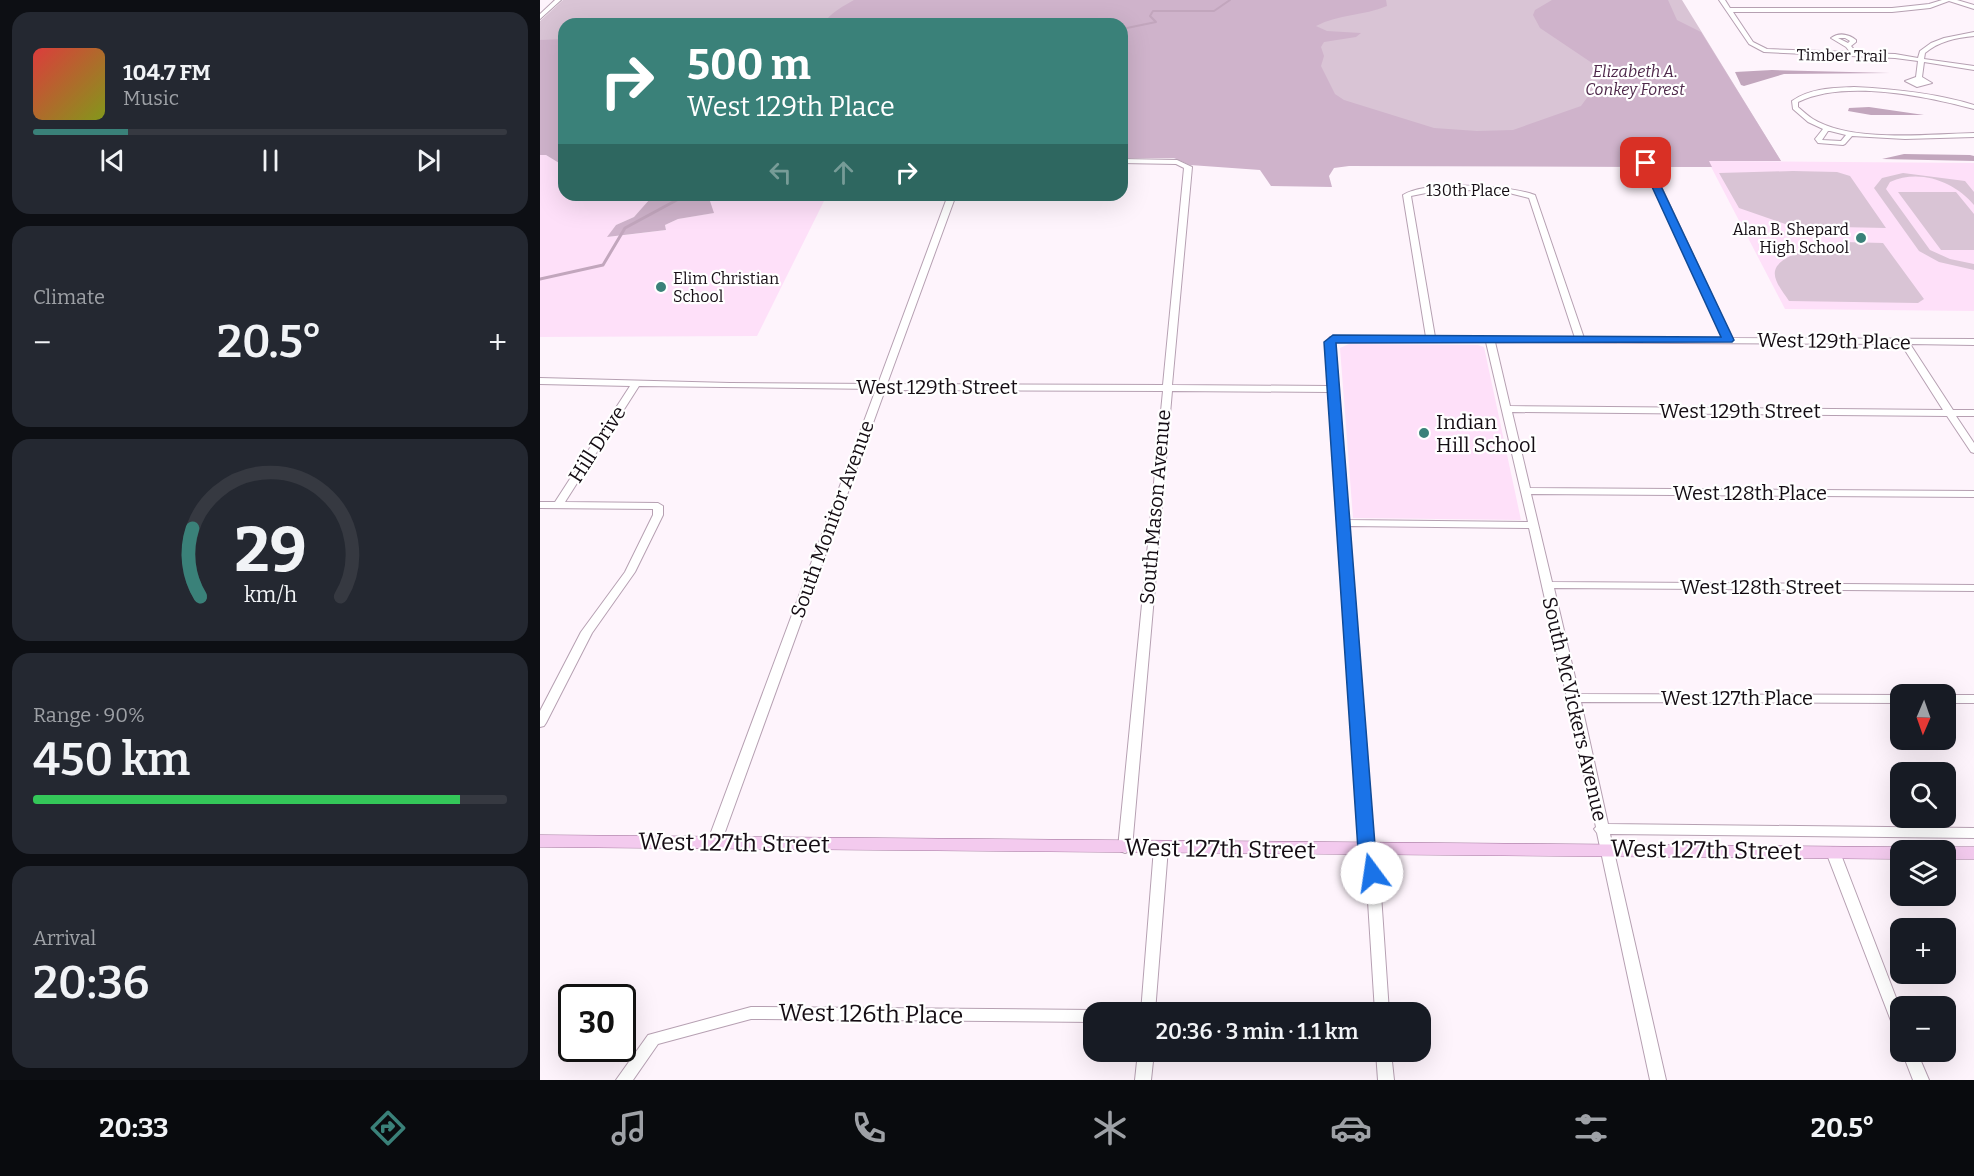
<!DOCTYPE html>
<meta charset="utf-8">
<style>
:root{--surface:#171b24;--page:#242831;--text:#f1f3f6;--muted:#9ea1a6;--line:#363941;--accent:#3a8179}
body{margin:0;font-family:Bitter,serif;background:var(--page);color:var(--text);height:100vh;display:flex;flex-direction:column;font-size:22px;white-space:nowrap}
*{box-sizing:border-box;margin:0}
p{font-size:20px;color:var(--muted)}
.icon{flex:none;width:33px;height:33px;fill:none;stroke:currentColor;stroke-width:2;stroke-linecap:round;stroke-linejoin:round}
.map{position:relative;flex:1;overflow:hidden}
.drawer{display:flex;flex-direction:column;gap:12px;padding:12px;background:#0d0f14;width:540px}
.drawer>*{flex:none}
.top-card{position:absolute;left:18px;top:18px;width:570px;height:183px;border-radius:18px;box-shadow:0 6px 24px #0002;background:#3a8179;color:#fff;overflow:hidden}
.needle{width:39px;rotate:182deg}
.buttons{position:absolute;left:1350px;top:684px;display:grid;gap:12px}
.buttons a{display:grid;place-items:center;width:66px;height:66px;border-radius:12px;background:var(--surface);box-shadow:0 6px 24px #0002;font-size:30px}
.speed{position:absolute;left:18px;top:984px;display:flex;gap:12px;font-size:30px;font-weight:700;text-align:center}
.speed>*{display:grid;place-content:center;width:78px;height:78px;border-radius:50%;background:var(--surface);box-shadow:0 6px 24px #0002;line-height:1}
.speed .limit{border:3px solid #111;border-radius:9px;background:#fff;color:#111}
.pin{position:absolute;display:grid;place-items:center;width:51px;height:51px;color:#fff;margin:-26px;border-radius:12px;box-shadow:0 3px 9px #0006}
.me{position:absolute;width:66px;margin:-33px;rotate:346deg;stroke-linejoin:round;filter:drop-shadow(0 0 4px #0008)}
.turn{display:flex;align-items:center;gap:21px;height:126px;padding:0 30px;font-size:27px}
.turn .icon{width:78px;height:78px;stroke-width:2.5}
.turn b{display:block;font-size:42px;line-height:51px}
.lanes{display:flex;align-items:center;height:57px;padding:0 30px;background:#0003;justify-content:center;gap:30px;direction:ltr}
.lanes .off{opacity:.35}
.big{font-size:45px;font-weight:600;line-height:1.1}
.drawer .tile{flex:1;display:flex;flex-direction:column;justify-content:center;gap:9px;min-width:0;padding:0 21px;border-radius:18px;background:var(--page)}
.drawer .dial{align-items:center;gap:0}
.dial svg{height:156px;overflow:visible;fill:none;stroke:var(--line);stroke-width:7;stroke-linecap:round;text-anchor:middle}
.dial text{fill:var(--text);stroke:none}
.song{display:flex;align-items:center;gap:18px}
.cover{width:72px;height:72px;border-radius:9px;background:linear-gradient(135deg,hsl(0 70% 55%),hsl(70 70% 35%))}
.played{height:6px;border-radius:3px;background:linear-gradient(90deg,var(--accent) 20%,var(--line) 20%)}
.keys{display:flex;justify-content:space-around;direction:ltr}
.heat{display:flex;justify-content:space-between;align-items:center;font-size:33px;direction:ltr}
.charge{height:9px;border-radius:4px;background:linear-gradient(90deg,#34c759 90%,var(--line) 0)}
.trip{position:absolute;left:543px;top:1002px;width:348px;height:60px;border-radius:18px;background:var(--surface);box-shadow:0 6px 24px #0002;font-weight:600;line-height:60px;text-align:center}
.menu{display:flex;height:96px;justify-content:space-around;align-items:center;background:#090b0e;color:var(--muted)}
.menu .icon{width:42px;height:42px}
.menu .active{color:var(--accent)}
.menu b{font-size:27px;color:var(--text)}
main{display:flex;flex:1;min-height:0}
.map>svg:first-child{display:block}
.built{fill:#fee0f9}
.green{fill:#d9c4d5}
.forest{fill:#cfb3cb}
.water{fill:#c2a6bd}
.lines{fill:none;stroke-linecap:round;stroke-linejoin:round}
.stream-far1{stroke:#c2a6bd;stroke-width:2}
.stream{stroke:#c2a6bd;stroke-width:3}
.minor-casing{stroke:#b6a0b2;stroke-width:2}
.major-casing{stroke:#a0719a;stroke-width:1}
.minor{fill:#fff;fill-rule:evenodd}
.major{fill:#f3caee;fill-rule:evenodd}
.route{fill:#1a73e8;stroke:#114b97;stroke-width:1.5}
.poi-dot{fill:#3a8179;stroke:#fff;stroke-width:2}
.labels{text-anchor:middle;stroke-width:4.5;stroke-linejoin:round;paint-order:stroke}
.far-street-label{font-size:16px;fill:#150d14;stroke:#fff}
.far-park-label{font-size:16px;font-style:italic;fill:#4f294b;stroke:#fff}
.far-poi-label{font-size:16px;fill:#150d14;stroke:#fff;text-anchor:end}
.street-label{font-size:20px;fill:#150d14;stroke:#fff}
.poi-label{font-size:20px;fill:#150d14;stroke:#fff;text-anchor:start}
.near-street-label{font-size:24px;fill:#150d14;stroke:#fff}
</style>
<main>
<section class="drawer">
<div class="tile">
<div class="song"><i class="cover"></i><div><b>104.7 FM</b><p>Music</p></div></div>
<div class="played"></div>
<div class="keys"><svg class="icon" aria-label="previous" viewBox="0 0 24 24"><path d="M18 5L8 12l10 7zM5 5v14"/></svg><svg class="icon" aria-label="pause" viewBox="0 0 24 24"><path d="M8 5v14M16 5v14"/></svg><svg class="icon" aria-label="next" viewBox="0 0 24 24"><path d="M6 5l10 7-10 7zM19 5v14"/></svg></div>
</div>
<div class="tile"><p>Climate</p>
<div class="heat"><a>−</a><b class="big">20.5°</b><a>+</a></div>
</div>
<div class="tile dial"><svg viewBox="0 0 100 80">
<path d="M14 69A42 42 0 1 1 86 69"/>
<path d="M14 69A42 42 0 0 1 10 34" stroke="#3a8179"/>
<text x="50" y="56" font-size="32" font-weight="700">29</text>
<text x="50" y="72" font-size="11">km/h</text>
</svg></div>
<div class="tile"><p>Range · 90%</p><b class="big">450 km</b><div class="charge"></div></div>
<div class="tile"><p>Arrival</p><b class="big">20:36</b></div>
</section>
<div class="map">
<svg width="1434" height="1080" viewBox="0 0 1434 1080">
<rect width="100%" height="100%" fill="#fef4fc"/>
<path class="built" d="M0 155H6L24 166V195H91V198L111 199 94 217 76 225 68 237 126 230 125 225 138 219 173 213 168 195H287L217 336 0 337Z
M1168 161 1434 163V311L1245 309Z
M809 344 938 345 944 347 981 520 813 518 800 348Z"/>
<path class="green" d="M23 0H1142L1241 161 582 158V24H24V155H0V21Z
M1253 171 1297 172 1310 176 1346 228 1251 226 1199 208 1179 173Z
M1363 173 1425 181 1434 192V205C1415 182 1380 168 1350 182L1346 189 1390 250 1410 259 1434 264V270L1399 262 1379 251 1334 188 1342 178Z
M1358 192H1416L1434 214V250H1401Z
M1304 242 1343 243 1384 299 1378 303 1249 301C1244 293 1233 281 1235 271 1239 252 1288 245 1304 242Z"/>
<path class="forest" d="M314 0H846L847 6C823 16 799 14 776 26L787 31 821 33 816 37 784 42 781 47 784 56 781 66 795 94 804 100 894 128 937 131 973 130 1041 106 1060 80 1058 67 1000 28 993 15 995 10 1012 0H1128L1137 20 1161 32 1241 161H1169L1172 167H1130L1115 160H1097L1099 167 809 166 794 168 789 176 792 187 731 186 720 170 650 165 634 158H582V24H284C289 13 304 6 314 0Z
M24 39V166L6 155H0V40Z
M91 195H168L174 213 138 219 125 225 126 230 67 237 76 225 94 217 110 199 91 198Z"/>
<path class="water" d="M1232 70 1350 73 1244 74 1204 86 1201 85 1195 72Z
M1329 107 1384 115H1331L1308 111 1309 108Z
M1364 154 1430 155 1434 156V161L1342 159Z"/>
<g class="lines">
<path class="stream-far1" d="M582 29 616 22 610 16 613 11H674L690 0"/>
<path class="stream" d="M0 279 63 265 85 228 146 195"/>
<g class="minor-casing">
<path id="minor" d="M15 0H21L0 19V14Z
M1179 0H1185L1190 8H1352L1389 4 1402 0H1417L1434 5V9L1409 1 1390 8 1352 12H1193L1213 42 1227 49 1310 52 1306 47 1291 38C1299 32 1309 34 1316 40V42L1311 46 1317 53 1355 54 1378 58 1380 51 1391 43 1404 38 1434 32V36C1416 38 1399 41 1385 53L1384 59 1434 66V70L1384 62 1382 77 1392 83 1377 87 1365 81 1376 77 1378 61 1355 58 1224 52 1209 44ZM1298 38H1305L1310 41 1308 43Z
M1314 87C1355 89 1395 93 1434 105V109C1386 96 1304 79 1258 102V107C1263 111 1268 116 1273 119 1313 143 1388 134 1434 133V137L1365 139 1312 136 1305 144 1303 145 1278 143 1275 139 1283 129 1268 122 1253 109 1252 101C1270 88 1293 88 1314 87ZM1288 131H1290L1306 135 1301 141 1282 140Z
M582 159 637 160 652 167 632 385 789 386 786 342 790 337H886L863 195C887 180 969 185 995 195L1044 338H1183L1102 163 1106 161 1110 163 1192 338 1434 339V345L1370 344 1413 410H1434V416H1416L1434 443V453L1431 452 1407 416 972 412 990 488 1434 491V497L991 494 1012 582 1434 585V591L1014 588 1039 694 1360 695V703L1041 702 1068 824 1434 828V838L1070 834 1126 1080H1110L1057 833 1054 829 1056 827 989 528 808 526 832 845 836 847 838 850 849 1012H835L825 854 821 853 819 850 789 392 632 391 592 848 590 851 585 853 580 851 578 848 623 391 345 390 181 843 179 846 174 848 169 846 167 843 336 389 99 386 25 502 118 503 123 506V515L95 572 52 633 6 723 4 726 0 727V711L41 632 85 572 113 515V509L0 508V502H15L90 386 0 384V378L190 383 338 384 408 195H416L347 384 623 385 644 168 636 164 582 163ZM930 190 969 193 989 198 1035 338 895 337 871 196 891 192ZM795 342H946L988 522 808 520ZM955 342 1361 344 1403 410 970 406Z
M1406 695H1434V703H1406Z
M621 843 626 845 628 848 615 1012H601L614 848 616 845Z
M1293 847 1298 849 1300 852 1360 1008V1032L1355 1030 1353 1026 1286 852 1288 849Z
M211 1007 554 1010 560 1012H554V1022L211 1019 118 1044 93 1080H76L108 1035Z
M598 1052H614L611 1080H595Z
M836 1052H851L854 1080H838Z
M1362 1052H1377L1389 1080H1373Z"/>
</g>
<g class="major-casing">
<path id="major" d="M0 835 1360 847 1367 850H1360V859L0 847Z
M1406 847H1434V859H1406V850H1399Z"/>
</g>
<use href="#minor" class="minor"/>
<use href="#major" class="major"/>
</g>
<path class="route" d="M1106 161 1110 163 1194 340 1192 342 796 343 835 845C841 851 843 869 839 878H826L822 855 818 850 784 342 793 335 1181 337 1101 163Z"/>
<g class="poi-dot">
<circle cx="1321" cy="238" r="6"/>
<circle cx="121" cy="287" r="6"/>
<circle cx="884" cy="433" r="6"/>
</g>
<g class="labels">
<g class="far-street-label">
<text transform="translate(1302 55) rotate(1)" y="6">Timber Trail</text>
<text x="928" y="196">130th Place</text>
</g>
<g class="far-park-label">
<text x="1095" y="77">Elizabeth A.<tspan x="1095" dy="18">Conkey Forest</tspan></text>
</g>
<g class="far-poi-label">
<text x="1309" y="235">Alan B. Shepard<tspan x="1309" dy="18">High School</tspan></text>
<text x="133" y="284" text-anchor="start">Elim Christian<tspan x="133" dy="18">School</tspan></text>
</g>
<g class="street-label">
<text transform="translate(1294 341) rotate(1)" y="7">West 129th Place</text>
<text x="397" y="394">West 129th Street</text>
<text x="1200" y="418">West 129th Street</text>
<text transform="translate(57 444) rotate(-57)" y="7">Hill Drive</text>
<text x="1210" y="500">West 128th Place</text>
<text transform="translate(615 507) rotate(-85)" y="7">South Mason Avenue</text>
<text transform="translate(292 519) rotate(-70)" y="7">South Monitor Avenue</text>
<text x="1221" y="594">West 128th Street</text>
<text x="1197" y="705">West 127th Place</text>
<text transform="translate(1035 709) rotate(77)" y="7">South McVickers Avenue</text>
</g>
<g class="poi-label">
<text x="896" y="429">Indian<tspan x="896" dy="23">Hill School</tspan></text>
</g>
<g class="near-street-label">
<text transform="translate(194 843) rotate(1)" y="8">West 127th Street</text>
<text transform="translate(680 849) rotate(1)" y="8">West 127th Street</text>
<text transform="translate(1166 850) rotate(1)" y="8">West 127th Street</text>
<text transform="translate(331 1014) rotate(1)" y="8">West 126th Place</text>
</g>
</g>
</svg>
<div class="buttons">
<a><svg class="needle" viewBox="-14 -14 28 28"><path d="M0-13l5 13h-10z" fill="#e53935"/><path d="M0 13l5-13h-10z" fill="#9ea1a6"/></svg></a>
<a><svg class="icon" aria-label="search" viewBox="0 0 24 24"><circle cx="10" cy="10" r="6"/><path d="M15 15l6 6"/></svg></a>
<a><svg class="icon" aria-label="layers" viewBox="0 0 24 24"><path d="M12 4l9 5-9 5-9-5zM3 14l9 5 9-5"/></svg></a>
<a>+</a>
<a>−</a>
</div>
<div class="speed"><div class="limit">30</div></div>
<div class="pin" style="left:1106px;top:163px;background:#d93025"><svg class="icon" aria-label="arrive" viewBox="0 0 24 24"><path d="M6 21V4h12l-3 4 3 4H6"/></svg></div>
<svg class="me" style="left:832px;top:873px" viewBox="-20 -20 40 40"><circle r="19" fill="#fff"/><path d="M0-13L10 11 0 6-10 11z" fill="#1a73e8"/></svg>
<div class="trip">20:36 · 3 min · 1.1 km</div>
<div class="top-card">
<div class="turn"><svg class="icon" aria-label="right" viewBox="0 0 24 24"><path d="M7 20v-9h11M14 6l5 5-5 5"/></svg><div><b>500 m</b>West 129th Place</div></div>
<div class="lanes"><svg class="icon off" aria-label="left" viewBox="0 0 24 24"><path d="M17 20v-9H6M10 6l-5 5 5 5"/></svg><svg class="icon off" aria-label="ahead" viewBox="0 0 24 24"><path d="M12 20V5M6 11l6-6 6 6"/></svg><svg class="icon" aria-label="right" viewBox="0 0 24 24"><path d="M7 20v-9h11M14 6l5 5-5 5"/></svg></div>
</div>
</div>
</main>
<nav class="menu">
<b>20:33</b>
<svg class="icon active" aria-label="directions" viewBox="0 0 24 24"><path d="M12 3l9 9-9 9-9-9zM9 14v-3h6M13 9l2 2-2 2"/></svg>
<svg class="icon" aria-label="music" viewBox="0 0 24 24"><path d="M9 18V5l10-2v13"/><circle cx="6" cy="18" r="3"/><circle cx="16" cy="16" r="3"/></svg>
<svg class="icon" aria-label="phone" viewBox="0 0 24 24"><path d="M5 4h4l2 5-3 2q2 4 5 5l2-3 5 2v4C11 20 4 13 5 4z"/></svg>
<svg class="icon" aria-label="climate" viewBox="0 0 24 24"><path d="M12 3v18M4 7l16 10M4 17L20 7"/></svg>
<svg class="icon" aria-label="car" viewBox="0 0 24 24"><path d="M5 17H2v-5l4-1 3-4h7l3 4 3 1v5h-3M9 17h6M6 11h13"/><circle cx="7" cy="17" r="2"/><circle cx="17" cy="17" r="2"/></svg>
<svg class="icon" aria-label="filters" viewBox="0 0 24 24"><path d="M4 7h16M4 17h16"/><circle cx="9" cy="7" r="2"/><circle cx="15" cy="17" r="2"/></svg>
<b>20.5°</b>
</nav>
